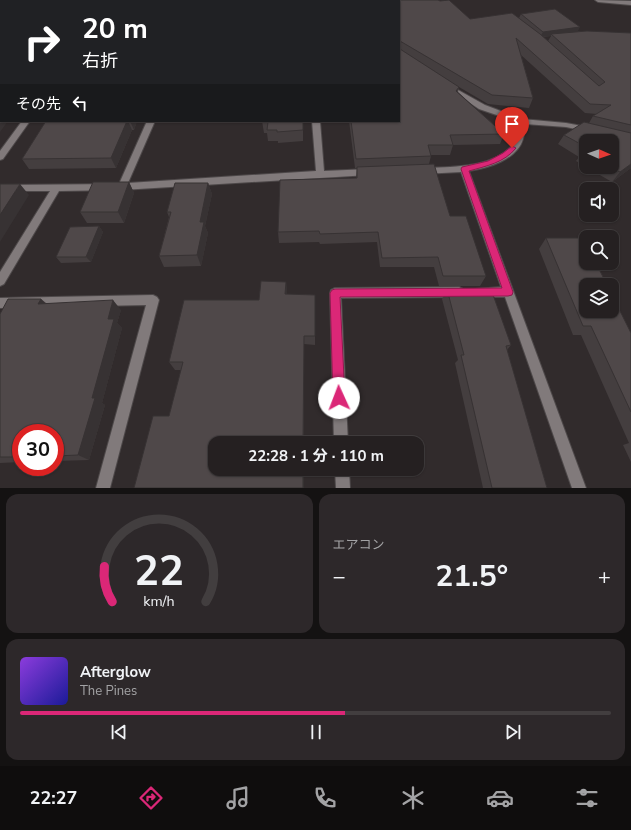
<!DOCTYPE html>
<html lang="ja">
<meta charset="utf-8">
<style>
:root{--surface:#252021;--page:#2d282a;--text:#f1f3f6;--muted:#a3a3a5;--line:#423e3f;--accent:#db2777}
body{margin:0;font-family:"Nunito Sans","Noto Sans JP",sans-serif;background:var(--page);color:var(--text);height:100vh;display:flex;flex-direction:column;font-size:15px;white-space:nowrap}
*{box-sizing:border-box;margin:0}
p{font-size:13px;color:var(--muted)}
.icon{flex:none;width:22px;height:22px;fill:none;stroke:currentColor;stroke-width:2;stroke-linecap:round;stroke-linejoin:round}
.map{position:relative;height:488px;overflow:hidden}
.side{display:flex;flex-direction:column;gap:6px;padding:6px;background:#141212;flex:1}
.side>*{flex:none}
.top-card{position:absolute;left:0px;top:0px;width:400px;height:122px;box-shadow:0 1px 3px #0004,0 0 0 1px var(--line);background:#202124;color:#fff;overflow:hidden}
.needle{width:26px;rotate:92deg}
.tools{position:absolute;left:579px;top:134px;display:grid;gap:8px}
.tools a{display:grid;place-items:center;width:40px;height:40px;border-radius:8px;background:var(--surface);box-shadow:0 1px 3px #0004,0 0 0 1px var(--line);font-size:20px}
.speed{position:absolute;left:12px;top:424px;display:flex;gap:8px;font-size:20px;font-weight:700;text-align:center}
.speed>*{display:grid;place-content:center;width:52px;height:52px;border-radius:50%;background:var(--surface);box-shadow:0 1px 3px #0004,0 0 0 1px var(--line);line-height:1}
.speed .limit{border:6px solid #d22;background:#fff;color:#111}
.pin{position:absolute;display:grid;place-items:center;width:34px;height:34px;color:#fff;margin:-41px -17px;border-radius:50% 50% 50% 0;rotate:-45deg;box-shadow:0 0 4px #0007}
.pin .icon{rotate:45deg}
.me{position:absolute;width:44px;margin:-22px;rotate:358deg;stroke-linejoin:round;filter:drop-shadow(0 0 3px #0008)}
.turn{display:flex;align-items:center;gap:14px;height:84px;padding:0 16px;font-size:18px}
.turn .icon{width:52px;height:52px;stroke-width:2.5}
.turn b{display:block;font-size:28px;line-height:34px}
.then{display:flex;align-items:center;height:38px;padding:0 16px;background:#0003;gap:8px;font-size:15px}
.big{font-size:30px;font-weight:700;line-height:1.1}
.side .tile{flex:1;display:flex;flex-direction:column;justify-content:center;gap:6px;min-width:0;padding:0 14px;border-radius:12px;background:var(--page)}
.side .dial{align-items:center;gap:0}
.dial svg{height:104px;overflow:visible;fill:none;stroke:var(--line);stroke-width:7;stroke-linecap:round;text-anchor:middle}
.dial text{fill:var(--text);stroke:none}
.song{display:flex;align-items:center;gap:12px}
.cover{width:48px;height:48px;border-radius:6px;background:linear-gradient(135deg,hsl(270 70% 55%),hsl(240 70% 35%))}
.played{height:4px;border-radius:2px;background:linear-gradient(90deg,var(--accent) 55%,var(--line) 55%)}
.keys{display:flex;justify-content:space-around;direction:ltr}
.heat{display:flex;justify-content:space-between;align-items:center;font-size:22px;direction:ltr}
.side .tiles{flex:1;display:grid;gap:6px;grid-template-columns:1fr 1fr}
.tile:last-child{grid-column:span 2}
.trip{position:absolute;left:208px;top:436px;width:216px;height:40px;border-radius:12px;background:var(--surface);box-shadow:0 1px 3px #0004,0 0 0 1px var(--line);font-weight:700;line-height:40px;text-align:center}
.dock{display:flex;height:64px;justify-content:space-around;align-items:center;background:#0f0d0d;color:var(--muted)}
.dock .icon{width:28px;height:28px}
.dock .current{color:var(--accent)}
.dock b{font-size:18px;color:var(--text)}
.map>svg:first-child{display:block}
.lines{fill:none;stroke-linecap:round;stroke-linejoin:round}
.lane-casing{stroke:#4d4849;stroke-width:2}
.street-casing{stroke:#4d4849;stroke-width:2}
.lane{fill:#817a7b;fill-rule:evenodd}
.street{fill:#817a7b;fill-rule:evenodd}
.wall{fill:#443e3f;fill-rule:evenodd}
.shaded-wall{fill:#373233}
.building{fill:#4f4849;stroke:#373233}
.route{fill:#db2777;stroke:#8e194d}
</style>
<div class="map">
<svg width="631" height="488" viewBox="0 0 631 488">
<rect width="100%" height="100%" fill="#312b2c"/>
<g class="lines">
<g class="lane-casing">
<path id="lane" d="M595 0 631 1V5L598 2Z"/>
</g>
<g class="street-casing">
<path id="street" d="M316 0H322L323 1H317Z
M451 86 485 105 522 119 566 123 593 128 594 130 590 132 566 127 525 124C524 129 525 134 523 139 517 160 488 168 469 171L586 488H572L505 297H479L475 295 474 292 475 289 501 287 461 172 423 174 419 171 423 168C450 167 500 168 515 141 517 135 516 128 517 122L479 109 449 89V87Z
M22 121H30L3 159 0 160V151Z
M147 121H155L128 183 316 171 312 121H320L324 171 369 169 373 172 369 175 122 190 59 191 4 284 0 286V272L50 191H0V185L119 184Z
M459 287 463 289 464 292 463 295 459 297 341 298 348 443H334L330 293 331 290 335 288Z
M153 295 157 297 159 300 110 488H96L146 305 0 308V298Z
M335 469H349L350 488H336Z"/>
</g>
<use href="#lane" class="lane"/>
<use href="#street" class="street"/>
</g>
<path class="wall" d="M335 0H438L470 19 519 18 521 14 578 31 631 33V168L612 182 586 167H612L586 141V167L576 161 579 157 558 144 564 135 589 123 593 116 597 114 585 113 521 55 533 98 529 108 488 104 459 87 458 92 504 134 500 144 453 145 450 155H431V156L429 164 450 216 486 276 480 286H439L434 267H380L377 242 320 244 319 242 279 243 278 232 356 178 357 168H355L349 121H399V1H335ZM551 36 548 41 543 37Z
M46 121H137L134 130H132L116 168 29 169 22 159Z
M262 121H303V141L278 143V141H268L267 133H264Z
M129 182 134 193 124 223H87L80 212Z
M208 183 212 194 205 226 208 233 201 266 164 267 159 256 169 217 167 212Z
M99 226 103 232 91 262 61 263 56 257Z
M546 238 631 333V462L623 445 629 443 581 335H573L539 249Z
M286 282 287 294 315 295V345L304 344V443H215V469H304V488H134L169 416 181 370H175L169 362Z
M447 289 511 345 507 350 547 488H483L455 363 458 360 442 299Z
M41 299 46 303 121 310 117 323 122 328 102 403 105 405 89 460 55 461V433H21V462L0 463V314Z"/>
<path class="shaded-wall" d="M10 0H34L32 1H9Z
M183 0H189L188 1H182Z
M1 6V24L0 25V7Z
M580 27 577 33 551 34V36L540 37 543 32Z
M1 115V121H8L0 132V116Z
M127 121H128L132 130 116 168 111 158Z
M130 121H137L134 130Z
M631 164V168L612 182 620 172Z
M129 182 134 193 124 223 118 212Z
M208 183 212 194 205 226 208 233 201 266 197 255 200 222Z
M20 184 29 195 0 242V215Z
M99 226 103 232 91 262 86 257Z
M286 282 287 292V304L285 294Z
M41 299 51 309 38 304Z
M113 300 121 310 117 323 122 328 102 403 105 405 89 460 78 455 92 398 108 319Z
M304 336V443H303Z
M303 469H304V488H303Z"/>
<path class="building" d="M0 0H10L9 1H1V6L0 7Z
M104 0H183L182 1H103Z
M219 0H241V1H218Z
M271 0H299V1H270Z
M337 0H438L440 1 449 0 470 19 512 13 540 34 599 86 605 82 551 34 587 31 631 33V125L593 116 611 105 590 104 516 38 533 98 492 95 400 41V49L459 87 456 91 504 134 450 135 453 145H428L431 156 356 159 351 121H399V1H337Z
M555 9 580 27 543 32 521 14Z
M1 26V115L0 116V27Z
M46 121H127L111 158 22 159Z
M262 121H303V130L277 132V130H267L268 122H262Z
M584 122 631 133V164L620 172 610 167H612V141H586V147L564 135Z
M586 149V153L583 152Z
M434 164 450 216H466L486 276H443L438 257 382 258 378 232 320 234 319 231 278 232 280 180 357 178V167Z
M93 182H129L118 212H80Z
M175 183H208L200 222H204L197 255 159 256 171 212H167Z
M0 184H20L0 215Z
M99 226 86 257H56L70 227Z
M546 238H584L586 242V263H596L607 285H586V311H612V295L631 333V412L591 326H583Z
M261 281 286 282 285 294 315 295V336H304L303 443H215V469H303V488H134L153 416H169L183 362H169L184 300H259Z
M447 289H491L511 345 506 346 547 488H492L461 355H464Z
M8 299H41L38 304 113 300 108 319H114L92 398H95L78 455 55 456V433H21V457H0V314Z"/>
<path class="route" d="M512 146 516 148C504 163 486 166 469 171L513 292 512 295 508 296 340 297 345 398 343 402 339 404 335 402 333 398 330 293 332 290 335 289 502 288 461 169 462 167 488 161 503 153Z"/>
</svg>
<div class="tools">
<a><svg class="needle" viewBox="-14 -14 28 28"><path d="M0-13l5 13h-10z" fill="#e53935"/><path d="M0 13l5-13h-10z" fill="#a3a3a5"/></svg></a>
<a><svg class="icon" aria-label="sound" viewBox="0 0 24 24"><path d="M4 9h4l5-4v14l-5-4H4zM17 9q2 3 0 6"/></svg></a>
<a><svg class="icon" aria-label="search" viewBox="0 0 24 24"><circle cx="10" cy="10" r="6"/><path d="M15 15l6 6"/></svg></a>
<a><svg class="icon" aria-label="layers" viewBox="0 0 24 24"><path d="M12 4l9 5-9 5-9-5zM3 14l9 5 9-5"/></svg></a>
</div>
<div class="speed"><div class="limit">30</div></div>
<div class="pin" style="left:512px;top:148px;background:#d93025"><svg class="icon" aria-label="arrive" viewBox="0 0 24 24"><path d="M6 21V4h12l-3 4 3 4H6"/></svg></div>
<svg class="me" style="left:339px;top:398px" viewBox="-20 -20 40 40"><circle r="19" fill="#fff"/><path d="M0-13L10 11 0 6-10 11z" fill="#db2777"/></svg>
<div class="trip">22:28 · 1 分 · 110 m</div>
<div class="top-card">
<div class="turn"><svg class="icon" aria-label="right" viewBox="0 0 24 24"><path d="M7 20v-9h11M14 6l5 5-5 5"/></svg><div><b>20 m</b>右折</div></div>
<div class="then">その先<svg class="icon" aria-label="left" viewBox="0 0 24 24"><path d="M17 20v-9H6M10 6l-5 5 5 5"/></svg></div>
</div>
</div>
<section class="side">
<div class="tiles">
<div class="tile dial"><svg viewBox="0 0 100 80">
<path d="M14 69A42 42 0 1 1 86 69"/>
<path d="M14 69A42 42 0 0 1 8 42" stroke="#db2777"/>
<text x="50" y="56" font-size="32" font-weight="700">22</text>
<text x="50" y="72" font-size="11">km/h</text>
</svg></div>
<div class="tile"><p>エアコン</p>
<div class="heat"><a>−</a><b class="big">21.5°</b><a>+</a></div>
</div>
<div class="tile">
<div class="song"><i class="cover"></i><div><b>Afterglow</b><p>The Pines</p></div></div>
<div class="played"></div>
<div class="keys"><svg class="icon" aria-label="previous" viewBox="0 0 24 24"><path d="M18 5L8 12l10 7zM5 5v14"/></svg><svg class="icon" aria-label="pause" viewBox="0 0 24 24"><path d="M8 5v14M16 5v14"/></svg><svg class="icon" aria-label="next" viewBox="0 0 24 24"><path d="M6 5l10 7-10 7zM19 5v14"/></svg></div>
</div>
</div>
</section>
<nav class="dock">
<b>22:27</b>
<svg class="icon current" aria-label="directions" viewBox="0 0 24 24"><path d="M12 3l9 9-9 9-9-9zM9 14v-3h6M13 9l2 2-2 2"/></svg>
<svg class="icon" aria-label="music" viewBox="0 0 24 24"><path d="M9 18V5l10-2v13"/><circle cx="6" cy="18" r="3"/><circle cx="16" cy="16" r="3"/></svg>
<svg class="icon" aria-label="phone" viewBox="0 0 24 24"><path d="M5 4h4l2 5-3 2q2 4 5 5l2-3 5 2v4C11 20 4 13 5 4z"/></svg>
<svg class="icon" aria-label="climate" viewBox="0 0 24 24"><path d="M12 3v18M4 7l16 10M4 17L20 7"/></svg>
<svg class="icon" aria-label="car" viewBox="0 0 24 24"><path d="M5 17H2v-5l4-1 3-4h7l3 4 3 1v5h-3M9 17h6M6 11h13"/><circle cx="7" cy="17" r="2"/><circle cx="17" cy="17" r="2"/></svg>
<svg class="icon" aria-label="filters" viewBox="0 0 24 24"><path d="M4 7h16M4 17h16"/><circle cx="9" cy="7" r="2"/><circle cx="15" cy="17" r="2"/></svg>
</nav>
